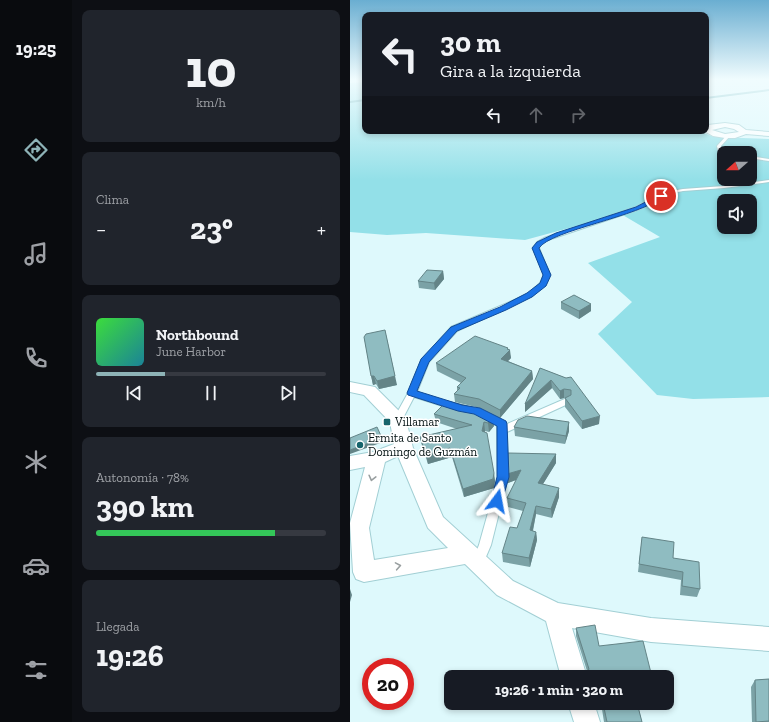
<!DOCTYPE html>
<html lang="es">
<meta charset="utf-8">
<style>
:root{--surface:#171b24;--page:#20242c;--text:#f1f3f6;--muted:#9ea1a6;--line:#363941;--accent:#8eb3b7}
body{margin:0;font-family:"Zilla Slab",serif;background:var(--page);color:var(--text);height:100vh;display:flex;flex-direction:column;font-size:15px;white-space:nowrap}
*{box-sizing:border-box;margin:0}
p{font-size:13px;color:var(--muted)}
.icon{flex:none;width:22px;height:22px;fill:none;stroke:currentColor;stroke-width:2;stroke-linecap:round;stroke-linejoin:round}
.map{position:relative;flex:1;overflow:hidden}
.drawer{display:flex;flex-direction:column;gap:10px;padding:10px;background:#0d0f14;width:278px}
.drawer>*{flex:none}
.guide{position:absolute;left:12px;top:12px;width:347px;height:122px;border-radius:8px;box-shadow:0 2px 6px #0003;background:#171b24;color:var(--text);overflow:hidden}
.needle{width:26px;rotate:249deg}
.tools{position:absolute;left:367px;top:146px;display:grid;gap:8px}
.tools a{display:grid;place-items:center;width:40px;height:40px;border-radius:8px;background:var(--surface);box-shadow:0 2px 6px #0003;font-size:20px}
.speed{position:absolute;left:12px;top:658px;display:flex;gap:8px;font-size:20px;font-weight:700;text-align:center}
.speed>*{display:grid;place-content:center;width:52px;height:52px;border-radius:50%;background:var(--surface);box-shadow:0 2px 6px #0003;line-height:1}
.speed .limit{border:6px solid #d22;background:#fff;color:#111}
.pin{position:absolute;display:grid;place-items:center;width:34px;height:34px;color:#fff;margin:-17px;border:2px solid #fff;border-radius:50%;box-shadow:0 1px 4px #0007}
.me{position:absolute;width:44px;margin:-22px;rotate:13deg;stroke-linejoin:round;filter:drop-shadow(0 0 3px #0008)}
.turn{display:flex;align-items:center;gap:14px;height:84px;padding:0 12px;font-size:18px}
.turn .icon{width:52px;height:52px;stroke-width:2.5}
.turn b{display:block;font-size:28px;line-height:34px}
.lanes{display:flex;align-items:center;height:38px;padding:0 12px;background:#0003;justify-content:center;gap:20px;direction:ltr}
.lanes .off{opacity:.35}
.big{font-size:30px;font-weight:700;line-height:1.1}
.drawer .card{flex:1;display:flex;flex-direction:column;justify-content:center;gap:6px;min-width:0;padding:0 14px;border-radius:8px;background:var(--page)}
.drawer .dial{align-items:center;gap:0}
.dial b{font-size:52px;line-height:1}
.song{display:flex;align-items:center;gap:12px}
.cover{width:48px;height:48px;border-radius:6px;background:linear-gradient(135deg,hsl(120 70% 55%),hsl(190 70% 35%))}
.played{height:4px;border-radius:2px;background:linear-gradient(90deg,var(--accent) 30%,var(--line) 30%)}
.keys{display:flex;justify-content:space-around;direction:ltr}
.heat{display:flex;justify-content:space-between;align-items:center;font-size:22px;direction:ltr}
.charge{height:6px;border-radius:3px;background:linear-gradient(90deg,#34c759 78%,var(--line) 0)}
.trip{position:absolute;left:94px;top:670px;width:230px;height:40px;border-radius:8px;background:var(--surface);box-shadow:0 2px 6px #0003;font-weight:700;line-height:40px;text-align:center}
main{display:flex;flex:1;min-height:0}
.tabs{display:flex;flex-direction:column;width:72px;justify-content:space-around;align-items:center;background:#090b0e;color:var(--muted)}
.tabs .icon{width:28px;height:28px}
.tabs .on{color:var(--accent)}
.tabs b{font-size:18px;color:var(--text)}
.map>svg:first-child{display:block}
.green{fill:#93e0e8;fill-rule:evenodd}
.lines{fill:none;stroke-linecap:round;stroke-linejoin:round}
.stream{fill:#4da6af;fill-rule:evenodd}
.service-casing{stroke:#a2cfd4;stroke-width:2}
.minor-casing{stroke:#a2cfd4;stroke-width:2}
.service{fill:#fff;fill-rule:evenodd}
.minor{fill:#fff;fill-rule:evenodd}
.wall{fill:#7ba2a6}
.shaded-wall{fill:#648487}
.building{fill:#8fbcc1;stroke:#648487}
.oneway{stroke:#999fa0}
.route{fill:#1a73e8;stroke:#114b97}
.poi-dot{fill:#16646b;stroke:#fff;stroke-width:1.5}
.labels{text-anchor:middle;stroke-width:3;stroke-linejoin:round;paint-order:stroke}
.poi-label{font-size:12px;fill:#011011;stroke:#fff;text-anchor:start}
</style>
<main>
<nav class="tabs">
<b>19:25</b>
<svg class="icon on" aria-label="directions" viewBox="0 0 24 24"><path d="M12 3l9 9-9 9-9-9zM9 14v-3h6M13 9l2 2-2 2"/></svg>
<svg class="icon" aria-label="music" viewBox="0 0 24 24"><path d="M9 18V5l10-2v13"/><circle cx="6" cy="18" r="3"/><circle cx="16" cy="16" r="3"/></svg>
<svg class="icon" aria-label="phone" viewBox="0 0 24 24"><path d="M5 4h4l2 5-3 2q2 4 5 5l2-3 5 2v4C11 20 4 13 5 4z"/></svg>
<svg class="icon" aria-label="climate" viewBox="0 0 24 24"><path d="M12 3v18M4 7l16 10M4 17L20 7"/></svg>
<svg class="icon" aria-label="car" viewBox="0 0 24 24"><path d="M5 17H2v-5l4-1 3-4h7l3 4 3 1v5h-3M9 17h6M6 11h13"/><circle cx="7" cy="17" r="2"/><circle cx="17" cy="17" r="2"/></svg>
<svg class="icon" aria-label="filters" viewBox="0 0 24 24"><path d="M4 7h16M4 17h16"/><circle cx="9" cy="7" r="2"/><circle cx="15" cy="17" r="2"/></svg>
</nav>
<section class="drawer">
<div class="card dial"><b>10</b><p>km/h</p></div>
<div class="card"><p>Clima</p>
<div class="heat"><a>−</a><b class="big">23°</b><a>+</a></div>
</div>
<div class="card">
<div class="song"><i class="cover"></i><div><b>Northbound</b><p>June Harbor</p></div></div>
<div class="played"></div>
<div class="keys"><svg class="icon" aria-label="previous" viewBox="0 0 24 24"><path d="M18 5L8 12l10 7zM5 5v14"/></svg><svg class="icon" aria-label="pause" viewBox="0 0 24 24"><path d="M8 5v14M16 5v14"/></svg><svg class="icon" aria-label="next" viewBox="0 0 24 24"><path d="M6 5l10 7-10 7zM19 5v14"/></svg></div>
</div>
<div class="card"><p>Autonomía · 78%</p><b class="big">390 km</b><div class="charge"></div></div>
<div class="card"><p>Llegada</p><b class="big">19:26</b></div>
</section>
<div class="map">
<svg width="419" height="722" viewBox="0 0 419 722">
<rect width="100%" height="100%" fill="#def9fc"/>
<path class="green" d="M15 82V131H349L364 137 419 139V397L343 399 307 395 248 334 282 302 238 263 310 237 271 214 175 240 76 233 37 235 0 232V83ZM374 153H400V179H374ZM374 201H400V227H374Z"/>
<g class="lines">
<path class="stream" d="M419 89V91L356 99V97Z
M15 99V101L0 103V101Z"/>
<g class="service-casing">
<path id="service" d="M377 135 380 136 371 146V148L379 153H374L368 150 367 146Z
M400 156 419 159V161L400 158Z
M419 180V182L374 188 333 191 319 194 290 209 198 240 191 244 189 248 200 275 195 285 182 296 107 331 79 362 67 392 108 405 109 407 108 409H102L64 397 51 422H45L43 420 58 393 71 361 101 327 178 294 190 283 194 275 183 248 187 242 194 238 286 207 316 192 333 189 374 186Z
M217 398 220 399 221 401 220 403 157 432 158 477 141 545 132 566 128 567 124 566 122 562 129 545 148 477 147 426 130 416 129 414 130 412H136L155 422 157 424Z"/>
</g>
<g class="minor-casing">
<path id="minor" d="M375 123 389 125 396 130 419 132V136L396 134 385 138H375L363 136 354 131H356L358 125ZM375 127 384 129 389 132 375 134 362 130Z
M0 382 25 387 54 416 56 420 63 448 93 517 163 581 208 603 301 618 419 627V651L301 642 222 628 237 677H211L196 621 147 595 115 564 14 582 6 579 3 572 0 523 15 467 0 470V456L23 452 44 444 40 422 14 395 0 392ZM48 456 78 528 98 548 24 560 19 528 35 462Z
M218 703H244L250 722H224Z"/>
</g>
<use href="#service" class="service"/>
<use href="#minor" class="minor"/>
</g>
<path class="wall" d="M93 271 94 279 85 290 69 288 68 281Z
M211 302 241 304V311L229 319 211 309Z
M14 337 47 385 29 389 26 384 23 385Z
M158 348 161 358 158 361 182 371 183 379 150 418 130 408 105 402 104 394 107 391V387L111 383 87 371 86 363Z
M190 368 216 378 249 424 232 429 215 407V398H217H214L210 399 202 388 175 412Z
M97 401 144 426 139 432 135 431 134 432 145 481 144 488 114 497 102 457 78 464 72 446 70 437 107 429 86 422 84 414Z
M219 422V431L215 444 165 436 164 427Z
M206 454V463L193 484 209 497 202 518 186 514 183 531 186 532 187 540 180 567 153 562 152 553 167 528 173 511 158 507 157 498 166 480 158 483 157 474Z
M292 537 323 558 350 589 347 597 330 595 331 580 288 572Z
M226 628 249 646 302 677H230V671H237L226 636Z
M419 679V722H402L401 687 405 680Z
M251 703H307L306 708 289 710 292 722H254Z"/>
<path class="shaded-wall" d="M93 271 94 279 85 290 84 283Z
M241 304V311L229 319V311Z
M35 330 47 385 29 389 27 381Z
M158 348V352L160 350 161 358 152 367 151 359Z
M182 371 183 379 150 418V410Z
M21 376H24L26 384 23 385Z
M201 380 202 388 175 412V404Z
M214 389V398L210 399V391Z
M250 416 249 424 232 429V421Z
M143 418 144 426 139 432 138 423Z
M134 422 135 431 133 439 132 431Z
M219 422V431L215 444 216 436Z
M32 438 33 442 0 454V450Z
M100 448 102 457 78 464 76 455Z
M206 454V463L188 492V483Z
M171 470V478L158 483 157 474Z
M144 473 145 481 144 488 114 497 113 489Z
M209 488V497L202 518 201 509Z
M186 506V514L181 539 180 530Z
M186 532 187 540 180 567 179 558Z
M0 589 2 595 0 602Z"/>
<path class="building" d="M77 270 93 271 84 283 68 281Z
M224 295 241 304 229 311 211 302Z
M35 330 45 376 27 381 24 376H21L14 337 16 334Z
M125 336 158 348 157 349 160 350 151 359 182 371 150 410 129 399 104 394 110 388 107 387 116 378 86 363Z
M190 368 216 378 221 377 250 416 232 421 215 398 221 395V390L214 389 210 391 201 380 175 404Z
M97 401 122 407 143 418 138 423 134 422 132 431 137 433 144 473 143 479 113 489 100 448 76 455 70 437 122 425 84 414Z
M177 416 219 422 216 436 164 427 168 420Z
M27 427 32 438 0 450V438Z
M158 453 206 454 188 483 209 488 201 509 186 506 180 530 186 532 179 558 152 553 160 527 167 528 176 503 157 498 171 470 157 474Z
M292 537 324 542 323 558 349 562 350 589 332 586 333 572 289 564Z
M245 625 249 646 293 641 302 677H248L247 672 230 674V671H238L239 669 226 628Z
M419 679V721L406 722 405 680Z
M253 703H289H287L292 722H257Z"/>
<defs><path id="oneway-chevron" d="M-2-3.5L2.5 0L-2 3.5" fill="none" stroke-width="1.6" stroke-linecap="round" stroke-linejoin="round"/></defs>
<g class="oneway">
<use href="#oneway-chevron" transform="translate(22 478) rotate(104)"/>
<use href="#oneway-chevron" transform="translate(48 566) rotate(-10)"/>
</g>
<linearGradient id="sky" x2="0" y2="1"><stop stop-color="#6aaed1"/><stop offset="0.44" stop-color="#f0fcfe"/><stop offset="1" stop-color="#f0fcfe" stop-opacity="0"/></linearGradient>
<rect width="419" height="180" fill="url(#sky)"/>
<path class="route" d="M309 195 314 196C289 217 201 230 189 248L201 275 196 286 182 297 156 310 107 331 79 362 67 391 112 405 130 408 156 421 157 424 159 477 151 505 147 506 143 505 141 501 147 477V426L124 414 108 411 58 395 57 393 71 359 101 327 150 307 177 293 190 283 193 275 182 248 187 242 206 233 286 207Z"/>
<g class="poi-dot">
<rect x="33" y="418" width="8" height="8" rx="2"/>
<circle cx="10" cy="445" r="4"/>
</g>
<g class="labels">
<g class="poi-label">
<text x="45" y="426">Villamar</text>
<text x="18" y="442">Ermita de Santo<tspan x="18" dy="14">Domingo de Guzmán</tspan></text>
</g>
</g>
</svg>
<div class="tools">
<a><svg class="needle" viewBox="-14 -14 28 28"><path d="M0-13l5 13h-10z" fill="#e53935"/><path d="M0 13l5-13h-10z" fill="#9ea1a6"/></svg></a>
<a><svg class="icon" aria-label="sound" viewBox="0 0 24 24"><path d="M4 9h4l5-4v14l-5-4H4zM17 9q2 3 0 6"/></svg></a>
</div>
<div class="speed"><div class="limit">20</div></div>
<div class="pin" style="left:311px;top:196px;background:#d93025"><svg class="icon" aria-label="arrive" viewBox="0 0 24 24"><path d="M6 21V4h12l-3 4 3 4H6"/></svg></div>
<svg class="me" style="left:147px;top:501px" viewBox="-20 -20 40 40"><path d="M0-17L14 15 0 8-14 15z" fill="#1a73e8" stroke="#fff" stroke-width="4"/></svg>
<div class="trip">19:26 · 1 min · 320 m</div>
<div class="guide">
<div class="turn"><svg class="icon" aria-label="left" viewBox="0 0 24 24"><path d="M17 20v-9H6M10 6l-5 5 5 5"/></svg><div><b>30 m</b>Gira a la izquierda</div></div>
<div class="lanes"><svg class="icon" aria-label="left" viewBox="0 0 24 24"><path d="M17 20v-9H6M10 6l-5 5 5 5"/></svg><svg class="icon off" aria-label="ahead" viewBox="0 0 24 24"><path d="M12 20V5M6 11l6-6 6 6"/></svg><svg class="icon off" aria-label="right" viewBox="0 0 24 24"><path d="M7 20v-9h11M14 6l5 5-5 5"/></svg></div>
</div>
</div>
</main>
